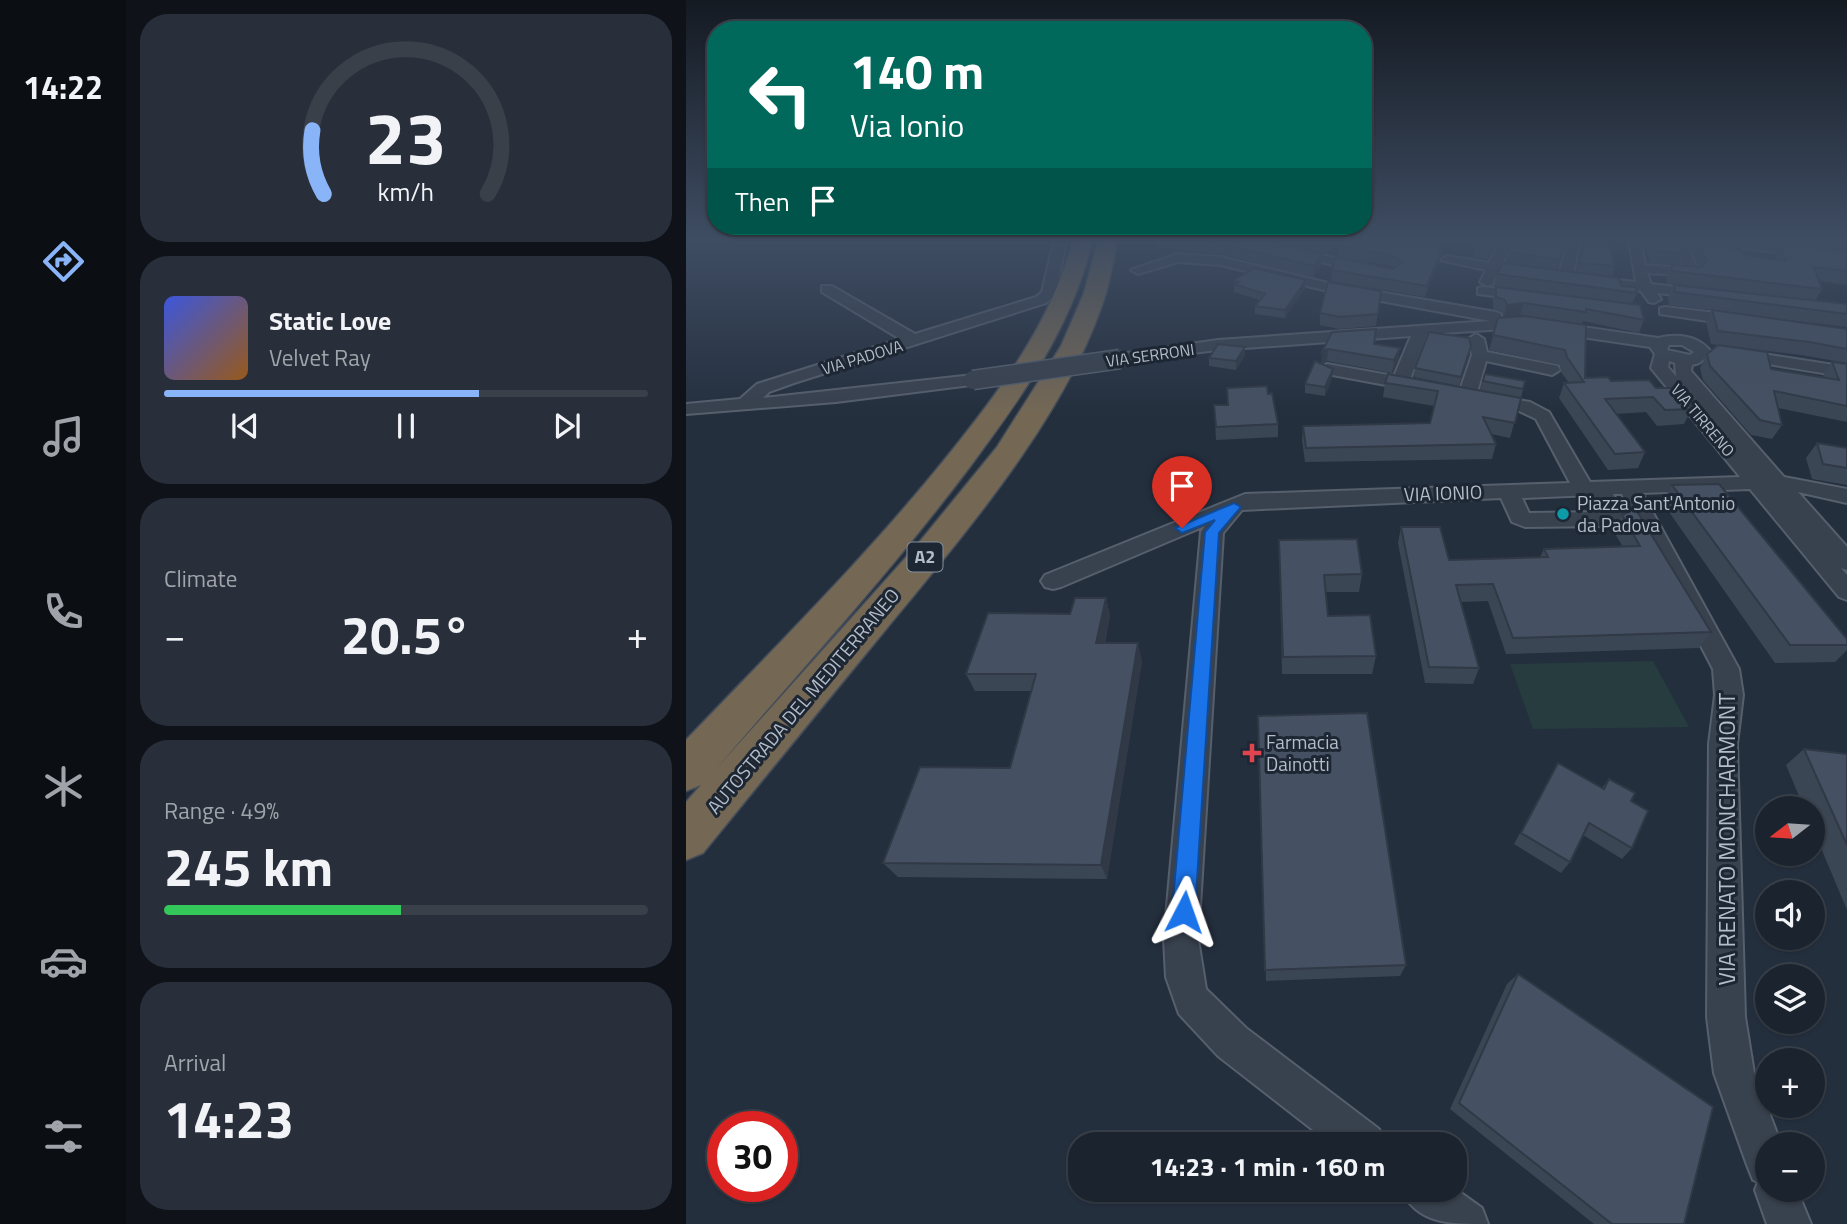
<!DOCTYPE html>
<meta charset="utf-8">
<style>
:root{--surface:#1b232e;--page:#282f3a;--text:#f1f3f6;--muted:#a0a4aa;--line:#39404a;--accent:#8ab4f8}
body{margin:0;font-family:"Titillium Web",sans-serif;background:var(--page);color:var(--text);height:100vh;display:flex;flex-direction:column;font-size:26px;white-space:nowrap}
*{box-sizing:border-box;margin:0}
p{font-size:23px;color:var(--muted)}
.icon{flex:none;width:38px;height:38px;fill:none;stroke:currentColor;stroke-width:2;stroke-linecap:round;stroke-linejoin:round}
.map{position:relative;flex:1;overflow:hidden}
.side{display:flex;flex-direction:column;gap:14px;padding:14px;background:#0f1319;width:560px}
.side>*{flex:none}
.hud{position:absolute;left:21px;top:21px;width:665px;height:214px;border-radius:28px;box-shadow:0 2px 5px #0004,0 0 0 2px var(--line);background:#00695c;color:#fff;overflow:hidden}
.needle{width:46px;rotate:253deg}
.buttons{position:absolute;left:1069px;top:796px;display:grid;gap:14px}
.buttons a{display:grid;place-items:center;width:70px;height:70px;border-radius:50%;background:var(--surface);box-shadow:0 2px 5px #0004,0 0 0 2px var(--line);font-size:35px}
.speed{position:absolute;left:21px;top:1111px;display:flex;gap:14px;font-size:35px;font-weight:700;text-align:center}
.speed>*{display:grid;place-content:center;width:91px;height:91px;border-radius:50%;background:var(--surface);box-shadow:0 2px 5px #0004,0 0 0 2px var(--line);line-height:1}
.speed .limit{border:10px solid #d22;background:#fff;color:#111}
.pin{position:absolute;display:grid;place-items:center;width:60px;height:60px;color:#fff;margin:-72px -30px;border-radius:50% 50% 50% 0;rotate:-45deg;box-shadow:0 0 7px #0007}
.pin .icon{rotate:45deg}
.me{position:absolute;width:77px;margin:-38px;rotate:4deg;stroke-linejoin:round;filter:drop-shadow(0 0 5px #0008)}
.turn{display:flex;align-items:center;gap:24px;height:147px;padding:0 28px;font-size:32px}
.turn .icon{width:91px;height:91px;stroke-width:2.5}
.turn b{display:block;font-size:49px;line-height:60px}
.then{display:flex;align-items:center;height:66px;padding:0 28px;background:#0003;gap:14px;font-size:26px}
.big{font-size:52px;font-weight:700;line-height:1.1}
.side .tile{flex:1;display:flex;flex-direction:column;justify-content:center;gap:10px;min-width:0;padding:0 24px;border-radius:28px;background:var(--page)}
.side .dial{align-items:center;gap:0}
.dial svg{height:182px;overflow:visible;fill:none;stroke:var(--line);stroke-width:7;stroke-linecap:round;text-anchor:middle}
.dial text{fill:var(--text);stroke:none}
.song{display:flex;align-items:center;gap:21px}
.cover{width:84px;height:84px;border-radius:10px;background:linear-gradient(135deg,hsl(230 70% 55%),hsl(30 70% 35%))}
.played{height:7px;border-radius:4px;background:linear-gradient(90deg,var(--accent) 65%,var(--line) 65%)}
.keys{display:flex;justify-content:space-around;direction:ltr}
.heat{display:flex;justify-content:space-between;align-items:center;font-size:38px;direction:ltr}
.charge{height:10px;border-radius:5px;background:linear-gradient(90deg,#34c759 49%,var(--line) 0)}
.trip{position:absolute;left:382px;top:1132px;width:399px;height:70px;border-radius:28px;background:var(--surface);box-shadow:0 2px 5px #0004,0 0 0 2px var(--line);font-weight:700;line-height:70px;text-align:center}
main{display:flex;flex:1;min-height:0}
.dock{display:flex;flex-direction:column;width:126px;justify-content:space-around;align-items:center;background:#0b0e12;color:var(--muted)}
.dock .icon{width:49px;height:49px}
.dock .selected{color:var(--accent)}
.dock b{font-size:32px;color:var(--text)}
.map>svg:first-child{display:block}
.green{fill:#263c3f}
.lines{fill:none;stroke-linecap:round;stroke-linejoin:round}
.minor-casing{stroke:#565f6c;stroke-width:4}
.highway-casing{stroke:#434c59;stroke-width:3}
.minor{fill:#38414e;fill-rule:evenodd}
.highway{fill:#746855;fill-rule:evenodd}
.minor-bridge-casing{stroke:#565f6c;stroke-width:21;stroke-linecap:butt}
.minor-bridge{stroke:#38414e;stroke-width:18}
.wall{fill:#3b4654}
.shaded-wall{fill:#303945}
.building{fill:#455162;stroke:#303945;stroke-width:2}
.route{fill:#1a73e8;stroke:#114b97;stroke-width:2}
.culture-dot{fill:#0f9aa8;stroke:#1d2633;stroke-width:2.5}
.health-dot{fill:#e0444e;stroke:#1d2633;stroke-width:2.5}
.labels{text-anchor:middle;stroke-width:6;stroke-linejoin:round;paint-order:stroke}
.far-street-label{font-size:16px;fill:#b4bcc9;stroke:#1d2633}
.shield{fill:#1d2633;stroke:#878f9c;stroke-width:2}
.shield-label{font-size:18px;font-weight:bold;fill:#b4bcc9}
.street-label{font-size:19px;fill:#b4bcc9;stroke:#1d2633}
.poi-label{font-size:19px;fill:#b4bcc9;stroke:#1d2633;text-anchor:start}
.near-street-label{font-size:23px;fill:#b4bcc9;stroke:#1d2633}
</style>
<main>
<nav class="dock">
<b>14:22</b>
<svg class="icon selected" aria-label="directions" viewBox="0 0 24 24"><path d="M12 3l9 9-9 9-9-9zM9 14v-3h6M13 9l2 2-2 2"/></svg>
<svg class="icon" aria-label="music" viewBox="0 0 24 24"><path d="M9 18V5l10-2v13"/><circle cx="6" cy="18" r="3"/><circle cx="16" cy="16" r="3"/></svg>
<svg class="icon" aria-label="phone" viewBox="0 0 24 24"><path d="M5 4h4l2 5-3 2q2 4 5 5l2-3 5 2v4C11 20 4 13 5 4z"/></svg>
<svg class="icon" aria-label="climate" viewBox="0 0 24 24"><path d="M12 3v18M4 7l16 10M4 17L20 7"/></svg>
<svg class="icon" aria-label="car" viewBox="0 0 24 24"><path d="M5 17H2v-5l4-1 3-4h7l3 4 3 1v5h-3M9 17h6M6 11h13"/><circle cx="7" cy="17" r="2"/><circle cx="17" cy="17" r="2"/></svg>
<svg class="icon" aria-label="filters" viewBox="0 0 24 24"><path d="M4 7h16M4 17h16"/><circle cx="9" cy="7" r="2"/><circle cx="15" cy="17" r="2"/></svg>
</nav>
<section class="side">
<div class="tile dial"><svg viewBox="0 0 100 80">
<path d="M14 69A42 42 0 1 1 86 69"/>
<path d="M14 69A42 42 0 0 1 9 41" stroke="#8ab4f8"/>
<text x="50" y="56" font-size="32" font-weight="700">23</text>
<text x="50" y="72" font-size="11">km/h</text>
</svg></div>
<div class="tile">
<div class="song"><i class="cover"></i><div><b>Static Love</b><p>Velvet Ray</p></div></div>
<div class="played"></div>
<div class="keys"><svg class="icon" aria-label="previous" viewBox="0 0 24 24"><path d="M18 5L8 12l10 7zM5 5v14"/></svg><svg class="icon" aria-label="pause" viewBox="0 0 24 24"><path d="M8 5v14M16 5v14"/></svg><svg class="icon" aria-label="next" viewBox="0 0 24 24"><path d="M6 5l10 7-10 7zM19 5v14"/></svg></div>
</div>
<div class="tile"><p>Climate</p>
<div class="heat"><a>−</a><b class="big">20.5°</b><a>+</a></div>
</div>
<div class="tile"><p>Range · 49%</p><b class="big">245 km</b><div class="charge"></div></div>
<div class="tile"><p>Arrival</p><b class="big">14:23</b></div>
</section>
<div class="map">
<svg width="1161" height="1224" viewBox="0 0 1161 1224">
<rect width="100%" height="100%" fill="#242f3e"/>
<path class="green" d="M967 661 1003 727 847 729 824 664Z"/>
<g class="lines">
<g class="minor-casing">
<path id="minor" d="M368 241H380L370 294 360 303 108 383 83 392 77 398 287 375 293 376 296 380 293 384 150 402 0 414V404L54 399 71 384 214 339 136 292V286H146L229 334 350 297 356 292Z
M537 241H563L680 264 687 268 680 272Z
M814 241H826L816 265 852 271V277L812 272 806 285 801 286 794 282 800 270 754 260 761 256 803 263Z
M882 241H894L886 278 879 282 872 278Z
M943 241H955L959 265 997 268 987 241H999L1013 273 1011 276 961 273 965 284 1017 290 1024 294 1017 298 971 293 975 299 968 303 963 302 955 291 899 284 897 281 904 277 950 282Z
M1028 241H1065L1161 253V261L1034 245Z
M491 254 535 257 646 284 810 312 815 314 816 320 834 318 972 338C993 333 1013 336 1026 353L1013 363 1006 365 1005 371 1098 477 1161 489V503L1112 492 1161 547V570L1155 568 1161 575V600L1153 597 1064 489 956 493 1053 669 1057 695 1051 744 1059 1017 1068 1073 1095 1144H1082V1190H1111L1125 1224H1081L1069 1190 1072 1182 1067 1180 1061 1165 1028 1073 1021 1017 1023 744 1029 695 1027 669 936 494H927L938 516 935 521 922 526 839 527 826 522 815 498 556 510 537 533 512 939 520 989 560 1028 693 1129 699 1144H645L532 1056 493 1014 480 977 478 939 515 532 519 526 375 587 367 589 359 587 355 581 359 575 559 494 884 483 850 419 833 411 796 404 793 400 802 395 844 402 863 412 904 482 1054 477 965 368 969 354 964 347 834 328 741 334 724 379 738 382 741 386 732 391 641 374 633 369 641 364 708 376 725 336 532 350 428 362V356L434 354 532 340 804 321 646 292 535 265 492 262 452 274 445 270ZM996 345 1008 352 1004 355 981 350 983 345ZM983 361 989 363 990 376 1070 469 982 367ZM906 495 914 512 843 513 836 498Z
M797 287 840 292 847 296 840 300 792 294V288Z
M979 307 1056 316 1064 321 1056 326 974 314V308Z
M790 334 798 339 801 352 872 366 874 370 866 375 800 361 790 396 787 400H775L772 396 786 355 782 339Z
M1051 350 1161 367V377L1045 358V352Z
M768 1188 796 1208 802 1224C763 1224 732 1224 715 1190Z"/>
</g>
<g class="highway-casing">
<path id="highway" d="M387 241H406C386 328 335 398 283 468 204 573 115 670 29 770L231 545 311 447 375 346 398 293 412 241H431C428 258 425 276 420 293 383 413 280 532 201 628 139 703 78 778 17 853L0 860V802L15 785 0 791V740C88 648 179 558 259 459 313 392 364 325 387 241Z"/>
</g>
<use href="#minor" class="minor"/>
<use href="#highway" class="highway"/>
<g class="minor-bridge-casing">
<path id="minor-bridge" d="M287 380 434 359"/>
</g>
<use href="#minor-bridge" class="minor-bridge"/>
</g>
<path class="wall" d="M452 241H651L642 254 600 246 636 254 635 265 627 277 536 254 470 247 469 243Z
M789 241H811L802 259 786 257Z
M880 241 871 270 820 262 822 252Z
M896 241H923L929 266 926 277 890 273Z
M957 241H994L998 253 993 265 964 263Z
M1000 241H1038L1042 248 1058 255 1090 259 1089 255 1095 243 1111 245 1087 241H1161V285L1133 281 1136 289 1129 301 1161 304V327L1069 316 1161 329V363L1115 355 1035 345 1085 369 1138 377 1137 376 1146 362 1161 364V422L1092 408 1096 425 1086 439 1065 435 1017 380 1014 368 1021 354 1031 345 1025 344 1020 322 1026 310 983 305 982 297 988 285 1053 292 981 283 980 277 985 265 1013 266Z
M740 242 756 255 754 257 753 262 739 297 645 281 646 270 707 268 706 266 651 256 652 245Z
M811 274 935 286 951 293 946 304 958 320 953 333 897 321 896 324 834 315 818 317 816 312 807 309V299L810 287 889 297 808 286Z
M548 280H620L619 288 599 318 569 314V306L574 300 548 292Z
M695 291 690 326 653 329 634 325V313Z
M812 318 900 325 899 378 970 388 1006 409 998 424 971 426 960 412 930 414 959 452 952 468 922 470 873 398 878 383H883L875 372 874 365 803 350Z
M646 332 688 344 714 348 712 361 706 373 641 361 636 364 647 369 646 378 639 396 619 393V384L635 364Z
M559 355 550 370 523 366V358Z
M783 355 773 386 728 377 729 368Z
M799 374 839 381 835 398 794 390Z
M699 383 835 398 824 438 805 434 810 444 806 459 619 462 616 440 617 426 744 423 748 406 697 397Z
M541 388 582 394 592 424V437L530 440 528 405H542Z
M1131 443 1161 448V485L1126 479 1120 458Z
M986 485 1161 639V650L1149 662 1089 663 976 502Z
M936 515 1025 632 1013 648 820 654 802 601 774 602 793 668 787 684 739 683 712 543 715 527 763 560 854 557 858 549 937 547 928 532Z
M593 540 676 574 673 592H639L642 616 690 656 686 674H596Z
M420 598 424 616 419 643 456 661 421 879 212 877 197 863 324 768 345 691H289L280 674 384 614Z
M572 716 720 965 714 976 580 981Z
M1118 749 1161 754V910L1127 829V808H1118L1100 765Z
M872 763 916 788 923 779 945 801 946 848 936 859 897 835 884 862 875 873 828 844Z
M832 974 998 1224H908L764 1109 821 984Z"/>
<path class="shaded-wall" d="M644 241H651L642 254 643 243Z
M808 241H811L802 259 804 249Z
M758 244 756 255 754 257 753 262 739 297 741 286 753 248Z
M636 254 635 265 627 277 628 266Z
M620 280 619 288 599 318V310Z
M838 303 834 315 818 317 821 305Z
M559 347V355L550 370V361Z
M714 348 712 361 706 373 708 360Z
M642 349 641 361 635 364 636 352Z
M647 369 646 378 639 396V387Z
M420 598 424 616 415 660 410 643Z
M452 643 456 661 421 879 415 865Z"/>
<path class="building" d="M510 241H581L636 254 628 266 535 244Z
M653 241H736L758 244 753 248 755 252 741 286 646 270 649 257 706 269 716 263 707 256 652 245Z
M789 241H808L804 249 788 247Z
M827 241H880L874 260 822 252Z
M898 241H923L929 266 893 263Z
M965 241H994L998 253 968 251Z
M1011 241H1038L1042 248 1054 249 1058 255 1100 261 1095 243 1161 251V271L1128 267 1136 289 986 271 985 265 1016 267 1021 260Z
M817 263 933 278 935 286 949 287 951 293 811 274Z
M568 268 620 280 599 310 569 306 579 294 548 284 553 282 548 280Z
M642 282 695 291 692 314 654 317 634 313Z
M988 285 1161 304V314L989 292Z
M810 287 954 305 958 320 900 309V312L838 303 821 305 819 300 810 297Z
M1026 310 1161 329V349L1123 342 1032 331Z
M838 316 900 325 899 378 922 377 925 381 963 380 970 388H986L1006 409 979 410 967 397 919 399 959 452 929 454 878 383 898 382 881 357 879 350 807 335 812 318Z
M690 329 688 344 714 348 708 360 642 349 636 352 646 332Z
M743 332 783 338 785 346 775 377 729 368Z
M532 344 559 347 550 361 523 358Z
M1032 345 1081 352 1085 369 1153 380 1146 362 1161 364V406L1088 391 1096 425 1074 420 1024 366 1021 354Z
M629 361 647 369 639 387 619 384Z
M702 374 835 398 829 423 797 417 810 444 620 448 617 426 744 423 752 391 699 383Z
M799 374 839 381 837 389 797 381Z
M581 386 582 394 586 393 592 424 530 427 528 405H542L541 388Z
M1131 443 1161 448V468L1137 464Z
M1033 484 1161 639V645H1104L986 485Z
M949 508 1025 632 827 638 807 584 770 585 793 668 743 667 715 527H754L763 560 862 557 858 549 954 546 936 515Z
M671 539 676 574 638 575 642 616 684 615 690 656 597 657 593 540Z
M389 598H420L410 643H452L415 865 197 863 234 767 324 768 350 674H280L302 613 384 614Z
M681 713 720 965 579 970 572 716Z
M1118 749 1161 754V845Z
M872 763 918 789 923 779 949 793 945 801 962 811 946 848 903 823 884 862 835 833Z
M832 974 1027 1107 998 1224H926L773 1103Z"/>
<linearGradient id="sky" x2="0" y2="1"><stop stop-color="#141a22"/><stop offset="0.58" stop-color="#3f4d63"/><stop offset="1" stop-color="#3f4d63" stop-opacity="0"/></linearGradient>
<rect width="1161" height="412" fill="url(#sky)"/>
<path class="route" d="M548 503 555 507 533 533 509 912 505 920 498 923 490 920 486 912 519 532 529 520 496 533 489 528Z"/>
<circle class="culture-dot" cx="877" cy="514" r="7"/>
<path class="health-dot" d="M562.5 742.5h7v7h7v7h-7v7h-7v-7h-7v-7h7z"/>
<g class="labels">
<g class="far-street-label">
<text transform="translate(464 355) rotate(-8)" y="6">VIA SERRONI</text>
<text transform="translate(176 357) rotate(-17)" y="6">VIA PADOVA</text>
<text transform="translate(1017 420) rotate(50)" y="6">VIA TIRRENO</text>
</g>
<rect class="shield" x="221.5" y="542.5" width="35" height="29" rx="5"/>
<g class="shield-label">
<text x="239" y="563">A2</text>
</g>
<g class="street-label">
<text transform="translate(757 493) rotate(-2)" y="7">VIA IONIO</text>
<text transform="translate(117 701) rotate(-50)" y="7">AUTOSTRADA DEL MEDITERRANEO</text>
</g>
<g class="poi-label">
<text x="891" y="510">Piazza Sant'Antonio<tspan x="891" dy="22">da Padova</tspan></text>
<text x="580" y="749">Farmacia<tspan x="580" dy="22">Dainotti</tspan></text>
</g>
<g class="near-street-label">
<text transform="translate(1041 839) rotate(-90)" y="8">VIA RENATO MONCHARMONT</text>
</g>
</g>
</svg>
<div class="buttons">
<a><svg class="needle" viewBox="-14 -14 28 28"><path d="M0-13l5 13h-10z" fill="#e53935"/><path d="M0 13l5-13h-10z" fill="#a0a4aa"/></svg></a>
<a><svg class="icon" aria-label="sound" viewBox="0 0 24 24"><path d="M4 9h4l5-4v14l-5-4H4zM17 9q2 3 0 6"/></svg></a>
<a><svg class="icon" aria-label="layers" viewBox="0 0 24 24"><path d="M12 4l9 5-9 5-9-5zM3 14l9 5 9-5"/></svg></a>
<a>+</a>
<a>−</a>
</div>
<div class="speed"><div class="limit">30</div></div>
<div class="pin" style="left:496px;top:528px;background:#d93025"><svg class="icon" aria-label="arrive" viewBox="0 0 24 24"><path d="M6 21V4h12l-3 4 3 4H6"/></svg></div>
<svg class="me" style="left:498px;top:912px" viewBox="-20 -20 40 40"><path d="M0-17L14 15 0 8-14 15z" fill="#1a73e8" stroke="#fff" stroke-width="4"/></svg>
<div class="trip">14:23 · 1 min · 160 m</div>
<div class="hud">
<div class="turn"><svg class="icon" aria-label="left" viewBox="0 0 24 24"><path d="M17 20v-9H6M10 6l-5 5 5 5"/></svg><div><b>140 m</b>Via Ionio</div></div>
<div class="then">Then<svg class="icon" aria-label="arrive" viewBox="0 0 24 24"><path d="M6 21V4h12l-3 4 3 4H6"/></svg></div>
</div>
</div>
</main>
